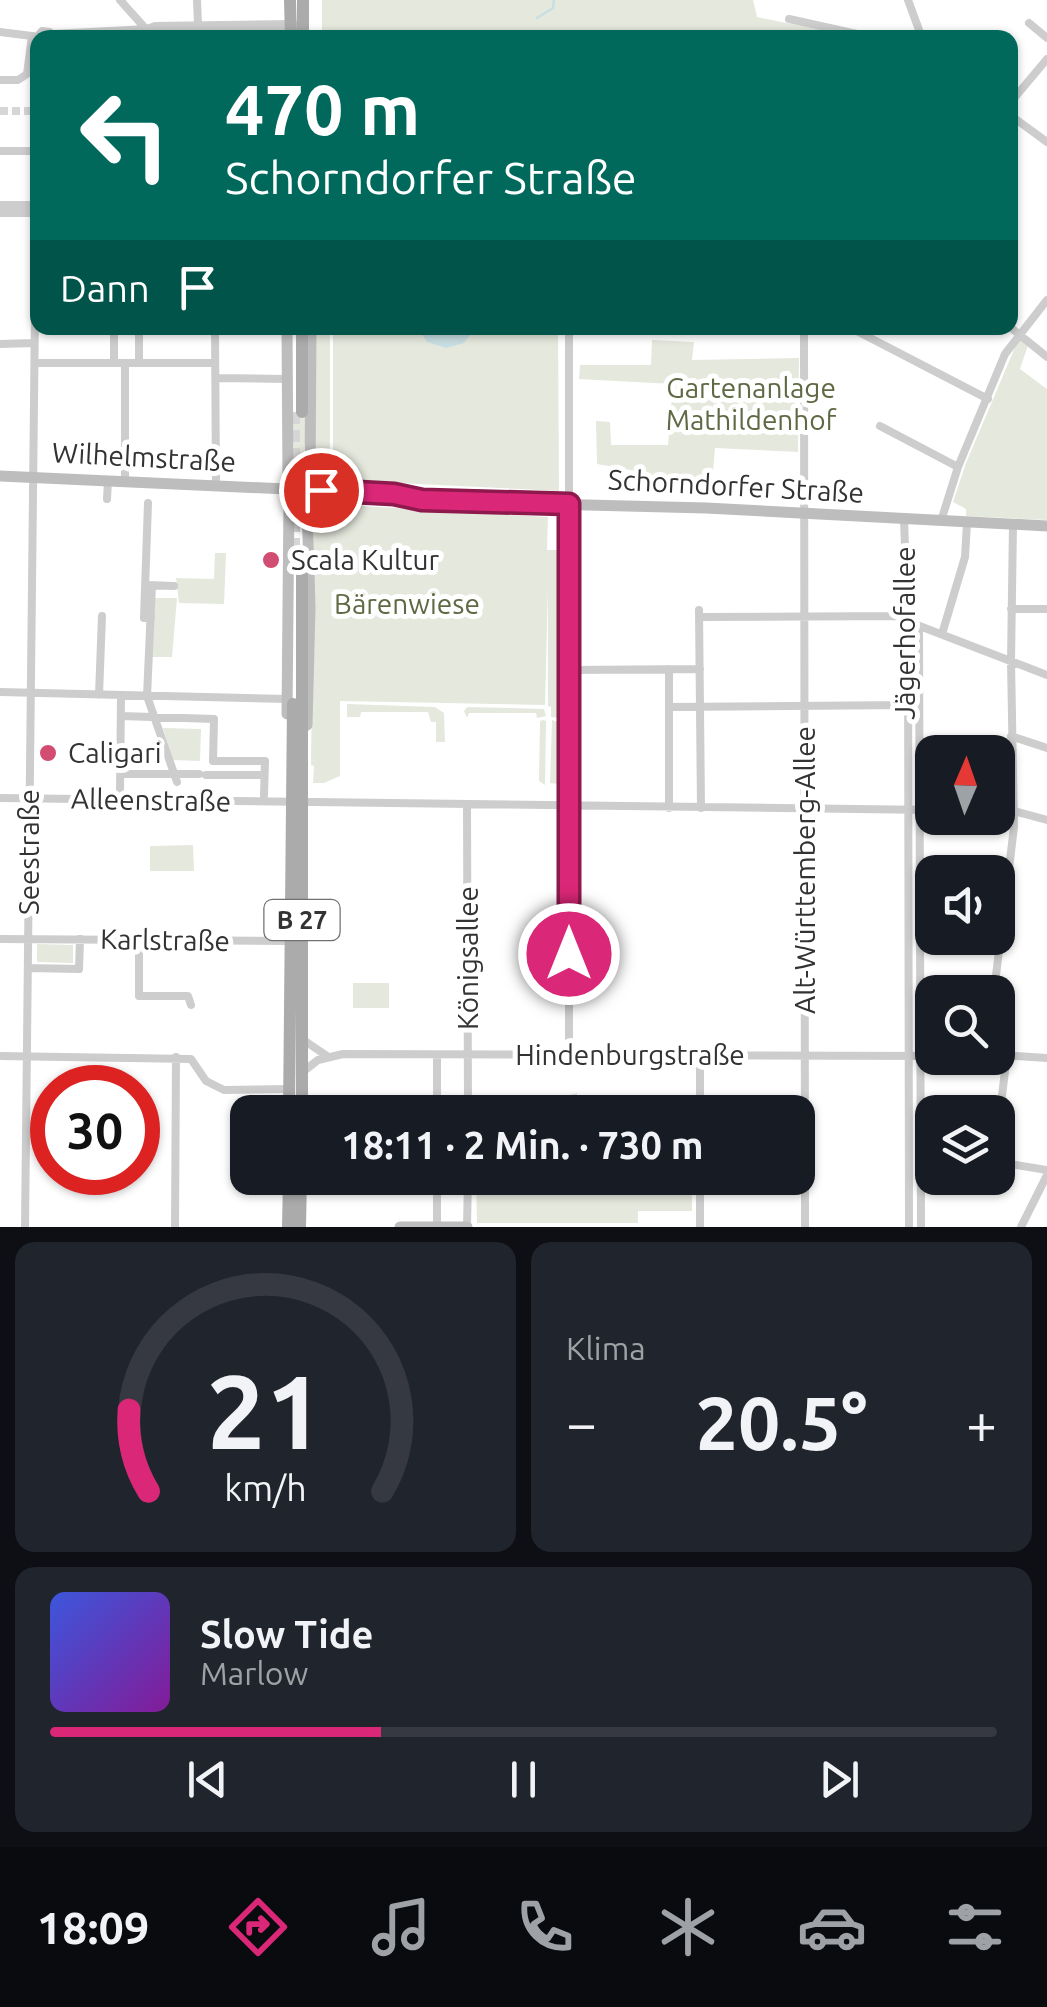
<!DOCTYPE html>
<html lang="de">
<meta charset="utf-8">
<style>
:root{--surface:#171b24;--page:#20242c;--text:#f1f3f6;--muted:#9ea1a6;--line:#363941;--accent:#db2777}
body{margin:0;font-family:Ubuntu,sans-serif;background:var(--page);color:var(--text);height:100vh;display:flex;flex-direction:column;font-size:38px;white-space:nowrap}
*{box-sizing:border-box;margin:0}
p{font-size:32px;color:var(--muted)}
.icon{flex:none;width:55px;height:55px;fill:none;stroke:currentColor;stroke-width:2;stroke-linecap:round;stroke-linejoin:round}
.map{position:relative;height:1227px;overflow:hidden}
.drawer{display:flex;flex-direction:column;gap:15px;padding:15px;background:#0d0f14;flex:1}
.drawer>*{flex:none}
.top-card{position:absolute;left:30px;top:30px;width:988px;height:305px;border-radius:20px;box-shadow:0 2px 8px #0004;background:#00695c;color:#fff;overflow:hidden}
.needle{width:65px;rotate:2deg}
.tools{position:absolute;left:915px;top:735px;display:grid;gap:20px}
.tools a{display:grid;place-items:center;width:100px;height:100px;border-radius:20px;background:var(--surface);box-shadow:0 2px 8px #0004;font-size:50px}
.speed{position:absolute;left:30px;top:1065px;display:flex;gap:20px;font-size:50px;font-weight:700;text-align:center}
.speed>*{display:grid;place-content:center;width:130px;height:130px;border-radius:50%;background:var(--surface);box-shadow:0 2px 8px #0004;line-height:1}
.speed .limit{border:15px solid #d22;background:#fff;color:#111}
.pin{position:absolute;display:grid;place-items:center;width:85px;height:85px;color:#fff;margin:-42px;border:5px solid #fff;border-radius:50%;box-shadow:0 2px 10px #0007}
.me{position:absolute;width:110px;margin:-55px;rotate:0deg;stroke-linejoin:round;filter:drop-shadow(0 0 8px #0008)}
.turn{display:flex;align-items:center;gap:35px;height:210px;padding:0 30px;font-size:45px}
.turn .icon{width:130px;height:130px;stroke-width:2.5}
.turn b{display:block;font-size:70px;line-height:85px}
.then{display:flex;align-items:center;height:95px;padding:0 30px;background:#0003;gap:20px;font-size:38px}
.big{font-size:75px;font-weight:700;line-height:1.1}
.drawer .tile{flex:1;display:flex;flex-direction:column;justify-content:center;gap:15px;min-width:0;padding:0 35px;border-radius:20px;background:var(--page)}
.drawer .dial{align-items:center;gap:0}
.dial svg{height:260px;overflow:visible;fill:none;stroke:var(--line);stroke-width:7;stroke-linecap:round;text-anchor:middle}
.dial text{fill:var(--text);stroke:none}
.song{display:flex;align-items:center;gap:30px}
.cover{width:120px;height:120px;border-radius:15px;background:linear-gradient(135deg,hsl(230 70% 55%),hsl(290 70% 35%))}
.played{height:10px;border-radius:5px;background:linear-gradient(90deg,var(--accent) 35%,var(--line) 35%)}
.keys{display:flex;justify-content:space-around;direction:ltr}
.heat{display:flex;justify-content:space-between;align-items:center;font-size:55px;direction:ltr}
.drawer .tiles{flex:1;display:grid;gap:15px;grid-template-columns:1fr 1fr}
.tile:last-child{grid-column:span 2}
.trip{position:absolute;left:230px;top:1095px;width:585px;height:100px;border-radius:20px;background:var(--surface);box-shadow:0 2px 8px #0004;font-weight:700;line-height:100px;text-align:center}
.menu{display:flex;height:160px;justify-content:space-around;align-items:center;background:#090b0e;color:var(--muted)}
.menu .icon{width:70px;height:70px}
.menu .selected{color:var(--accent)}
.menu b{font-size:45px;color:var(--text)}
.map>svg:first-child{display:block}
.green{fill:#e5e8dd}
.water{fill:#c7dee2}
.lines{fill:none;stroke-linecap:round;stroke-linejoin:round}
.stream{stroke:#c7dee2;stroke-width:2.5}
.street-tunnel{stroke:#d6d6d6;stroke-width:8;stroke-dasharray:8 4;stroke-linecap:butt}
.primary-tunnel{stroke:#d6d6d6;stroke-width:12;stroke-dasharray:12 6;stroke-linecap:butt}
.street{stroke:#cdcdcd;stroke-width:8}
.secondary{stroke:#bdbdbd;stroke-width:11}
.primary{stroke:#ababab;stroke-width:12}
.route-casing{stroke:#8e194d;stroke-width:25}
.route{stroke:#db2777;stroke-width:18}
.poi-dot{fill:#d24d72;stroke:#fff;stroke-width:4}
.labels{text-anchor:middle;stroke-width:10;stroke-linejoin:round;paint-order:stroke}
.shield{fill:#fff;stroke:#707070;stroke-width:2.5}
.shield-label{font-size:25px;font-weight:bold;fill:#333}
.park-label{font-size:28px;fill:#5e6a44;stroke:#fff}
.street-label{font-size:28px;fill:#333;stroke:#fff}
.poi-label{font-size:28px;fill:#333;stroke:#fff;text-anchor:start}
</style>
<div class="map">
<svg width="1047" height="1227" viewBox="0 0 1047 1227">
<rect width="100%" height="100%" fill="#fff"/>
<path class="green" d="M322 0H753L757 17 855 37H322Z
M314 328H330V453L323 459 319 471 314 474Z
M333 328H558L559 491 336 480 333 477Z
M1019 338 1028 345 1020 369 1047 389V520L966 516V509L953 502 966 463Z
M652 340 694 342 692 360 799 358 798 452 715 448 712 483C673 482 637 470 597 464L596 421 610 422 611 445H668L673 384 579 379 580 365H651Z
M291 413 308 414 303 460 294 455Z
M328 504 548 517 547 550H558V718L551 717V707L548 706V588L545 705 340 701V776L324 783H313L314 766 311 765 314 520 319 506Z
M215 553H226L224 604 179 603 176 578 214 579Z
M155 598H177L172 657H152Z
M347 704 435 707 444 713 445 742H436V722H431L428 712H361L360 717H347Z
M467 707 544 709 546 716 537 718 536 713H469L467 718 464 711Z
M543 720 546 721 545 785 539 781 540 721Z
M552 720 558 722V784L550 783Z
M163 728 201 729 200 761 173 760Z
M193 845 194 871H150V846Z
M37 944 73 945V963L37 962Z
M353 983H389V1008H353Z
M577 1093V1112H554L553 1099Z
M476 1178H692V1211H638V1223H477Z"/>
<path class="water" d="M418 328H475L464 343 446 348 427 342Z"/>
<g class="lines">
<path class="stream" d="M537 18 553 8 554 0"/>
<path class="street-tunnel" d="M0 111H38"/>
<path class="primary-tunnel" d="M294 412V572"/>
<path class="street" d="M120 0 154 38
M197 0 198 24
M908 0 922 38
M789 19 875 38
M1029 23 1047 38
M149 30 294 29
M0 32 32 36
M52 34 147 29 155 26 294 24
M38 43 37 37 42 31 50 32 53 38
M0 80H18L27 74 32 36 37 37
M1010 103 1047 59
M1010 115 1047 142
M0 151H36
M0 205H38
M0 213H38
M1010 327 1047 357
M90 328 215 330
M215 328 216 486
M569 328V1055
M804 328 805 1227
M851 328 988 399
M0 344 34 343
M35 363H215
M114 363V328
M125 363V482
M139 363V329
M216 378 287 379
M880 426 958 467
M107 499 108 481
M148 503 144 618H151
M904 520 908 624 909 1227
M941 521 958 467 1005 354 1047 300
M148 585 174 586
M152 585 147 696 177 782
M1011 609H1047
M699 610 701 808
M699 617 907 616
M917 625 1047 675
M919 626 921 1227
M942 634 965 557 967 523
M568 670 700 669
M0 692 288 699
M99 695 102 616
M669 707 906 705
M121 716 214 719 213 761H265L264 795
M1011 736 1047 748
M121 774H199
M206 775H264
M120 795 121 695
M0 798 932 810
M467 804 468 1112
M669 808V669
M998 811H1014L1047 820
M0 939 289 941 293 945
M139 939V996H188L191 1005
M28 968 79 969 80 939
M994 992 1014 827 1011 661 1013 524
M302 1039 327 1056
M998 1055 1047 1058
M0 1056 191 1059 206 1081 224 1090 289 1089
M300 1074 318 1060 343 1054 932 1056
M437 1112V1056
M700 1112V1055
M998 1128 1007 1055
M998 1162 1047 1170
M25 1227 37 127
M175 1227 176 1057
M437 1227V1178
M467 1227 468 1178
M700 1227V1178
M1021 1227 1047 1175"/>
<path class="secondary" d="M287 328 288 482
M287 489a14 14 0 1 1 28 0a14 14 0 1 1-28 0Z
M0 476 286 489
M310 478 311 328
M315 490 388 494
M311 498 706 508 1047 526
M287 714 289 498
M307 725 310 608 307 503
M400 1227H467"/>
<path class="primary" d="M290 0 291 38
M303 38V0
M302 412V328
M289 1112 293 704
M302 1112V571
M288 1227 289 1178
M300 1227 301 1178"/>
</g>
<g class="lines">
<g class="route-casing">
<path id="route" d="M321 490 394 494 422 500 569 504V954"/>
</g>
<use href="#route" class="route"/>
</g>
<g class="poi-dot">
<circle cx="271" cy="560" r="10"/>
<circle cx="48" cy="753" r="10"/>
</g>
<g class="labels">
<rect class="shield" x="264.5" y="900" width="75" height="40" rx="8"/>
<g class="shield-label">
<text x="302" y="929">B 27</text>
</g>
<g class="park-label">
<text x="751" y="398">Gartenanlage<tspan x="751" dy="32">Mathildenhof</tspan></text>
<text x="407" y="614">Bärenwiese</text>
</g>
<g class="street-label">
<text transform="translate(144 457) rotate(3)" y="10">Wilhelmstraße</text>
<text transform="translate(736 486) rotate(3)" y="10">Schorndorfer Straße</text>
<text transform="translate(905 633) rotate(-90)" y="10">Jägerhofallee</text>
<text transform="translate(151 800) rotate(1)" y="10">Alleenstraße</text>
<text transform="translate(29 852) rotate(-90)" y="10">Seestraße</text>
<text transform="translate(805 870) rotate(-90)" y="10">Alt-Württemberg-Allee</text>
<text transform="translate(165 940) rotate(1)" y="10">Karlstraße</text>
<text transform="translate(468 958) rotate(-90)" y="10">Königsallee</text>
<text x="630" y="1065">Hindenburgstraße</text>
</g>
<g class="poi-label">
<text x="291" y="570">Scala Kultur</text>
<text x="68" y="763">Caligari</text>
</g>
</g>
</svg>
<div class="tools">
<a><svg class="needle" viewBox="-14 -14 28 28"><path d="M0-13l5 13h-10z" fill="#e53935"/><path d="M0 13l5-13h-10z" fill="#9ea1a6"/></svg></a>
<a><svg class="icon" aria-label="sound" viewBox="0 0 24 24"><path d="M4 9h4l5-4v14l-5-4H4zM17 9q2 3 0 6"/></svg></a>
<a><svg class="icon" aria-label="search" viewBox="0 0 24 24"><circle cx="10" cy="10" r="6"/><path d="M15 15l6 6"/></svg></a>
<a><svg class="icon" aria-label="layers" viewBox="0 0 24 24"><path d="M12 4l9 5-9 5-9-5zM3 14l9 5 9-5"/></svg></a>
</div>
<div class="speed"><div class="limit">30</div></div>
<div class="pin" style="left:321px;top:490px;background:#d93025"><svg class="icon" aria-label="arrive" viewBox="0 0 24 24"><path d="M6 21V4h12l-3 4 3 4H6"/></svg></div>
<svg class="me" style="left:569px;top:954px" viewBox="-20 -20 40 40"><circle r="17" fill="#db2777" stroke="#fff" stroke-width="3"/><path d="M0-11L8 9 0 5-8 9z" fill="#fff"/></svg>
<div class="trip">18:11 · 2 Min. · 730 m</div>
<div class="top-card">
<div class="turn"><svg class="icon" aria-label="left" viewBox="0 0 24 24"><path d="M17 20v-9H6M10 6l-5 5 5 5"/></svg><div><b>470 m</b>Schorndorfer Straße</div></div>
<div class="then">Dann<svg class="icon" aria-label="arrive" viewBox="0 0 24 24"><path d="M6 21V4h12l-3 4 3 4H6"/></svg></div>
</div>
</div>
<section class="drawer">
<div class="tiles">
<div class="tile dial"><svg viewBox="0 0 100 80">
<path d="M14 69A42 42 0 1 1 86 69"/>
<path d="M14 69A42 42 0 0 1 8 44" stroke="#db2777"/>
<text x="50" y="56" font-size="32" font-weight="700">21</text>
<text x="50" y="72" font-size="11">km/h</text>
</svg></div>
<div class="tile"><p>Klima</p>
<div class="heat"><a>−</a><b class="big">20.5°</b><a>+</a></div>
</div>
<div class="tile">
<div class="song"><i class="cover"></i><div><b>Slow Tide</b><p>Marlow</p></div></div>
<div class="played"></div>
<div class="keys"><svg class="icon" aria-label="previous" viewBox="0 0 24 24"><path d="M18 5L8 12l10 7zM5 5v14"/></svg><svg class="icon" aria-label="pause" viewBox="0 0 24 24"><path d="M8 5v14M16 5v14"/></svg><svg class="icon" aria-label="next" viewBox="0 0 24 24"><path d="M6 5l10 7-10 7zM19 5v14"/></svg></div>
</div>
</div>
</section>
<nav class="menu">
<b>18:09</b>
<svg class="icon selected" aria-label="directions" viewBox="0 0 24 24"><path d="M12 3l9 9-9 9-9-9zM9 14v-3h6M13 9l2 2-2 2"/></svg>
<svg class="icon" aria-label="music" viewBox="0 0 24 24"><path d="M9 18V5l10-2v13"/><circle cx="6" cy="18" r="3"/><circle cx="16" cy="16" r="3"/></svg>
<svg class="icon" aria-label="phone" viewBox="0 0 24 24"><path d="M5 4h4l2 5-3 2q2 4 5 5l2-3 5 2v4C11 20 4 13 5 4z"/></svg>
<svg class="icon" aria-label="climate" viewBox="0 0 24 24"><path d="M12 3v18M4 7l16 10M4 17L20 7"/></svg>
<svg class="icon" aria-label="car" viewBox="0 0 24 24"><path d="M5 17H2v-5l4-1 3-4h7l3 4 3 1v5h-3M9 17h6M6 11h13"/><circle cx="7" cy="17" r="2"/><circle cx="17" cy="17" r="2"/></svg>
<svg class="icon" aria-label="filters" viewBox="0 0 24 24"><path d="M4 7h16M4 17h16"/><circle cx="9" cy="7" r="2"/><circle cx="15" cy="17" r="2"/></svg>
</nav>
